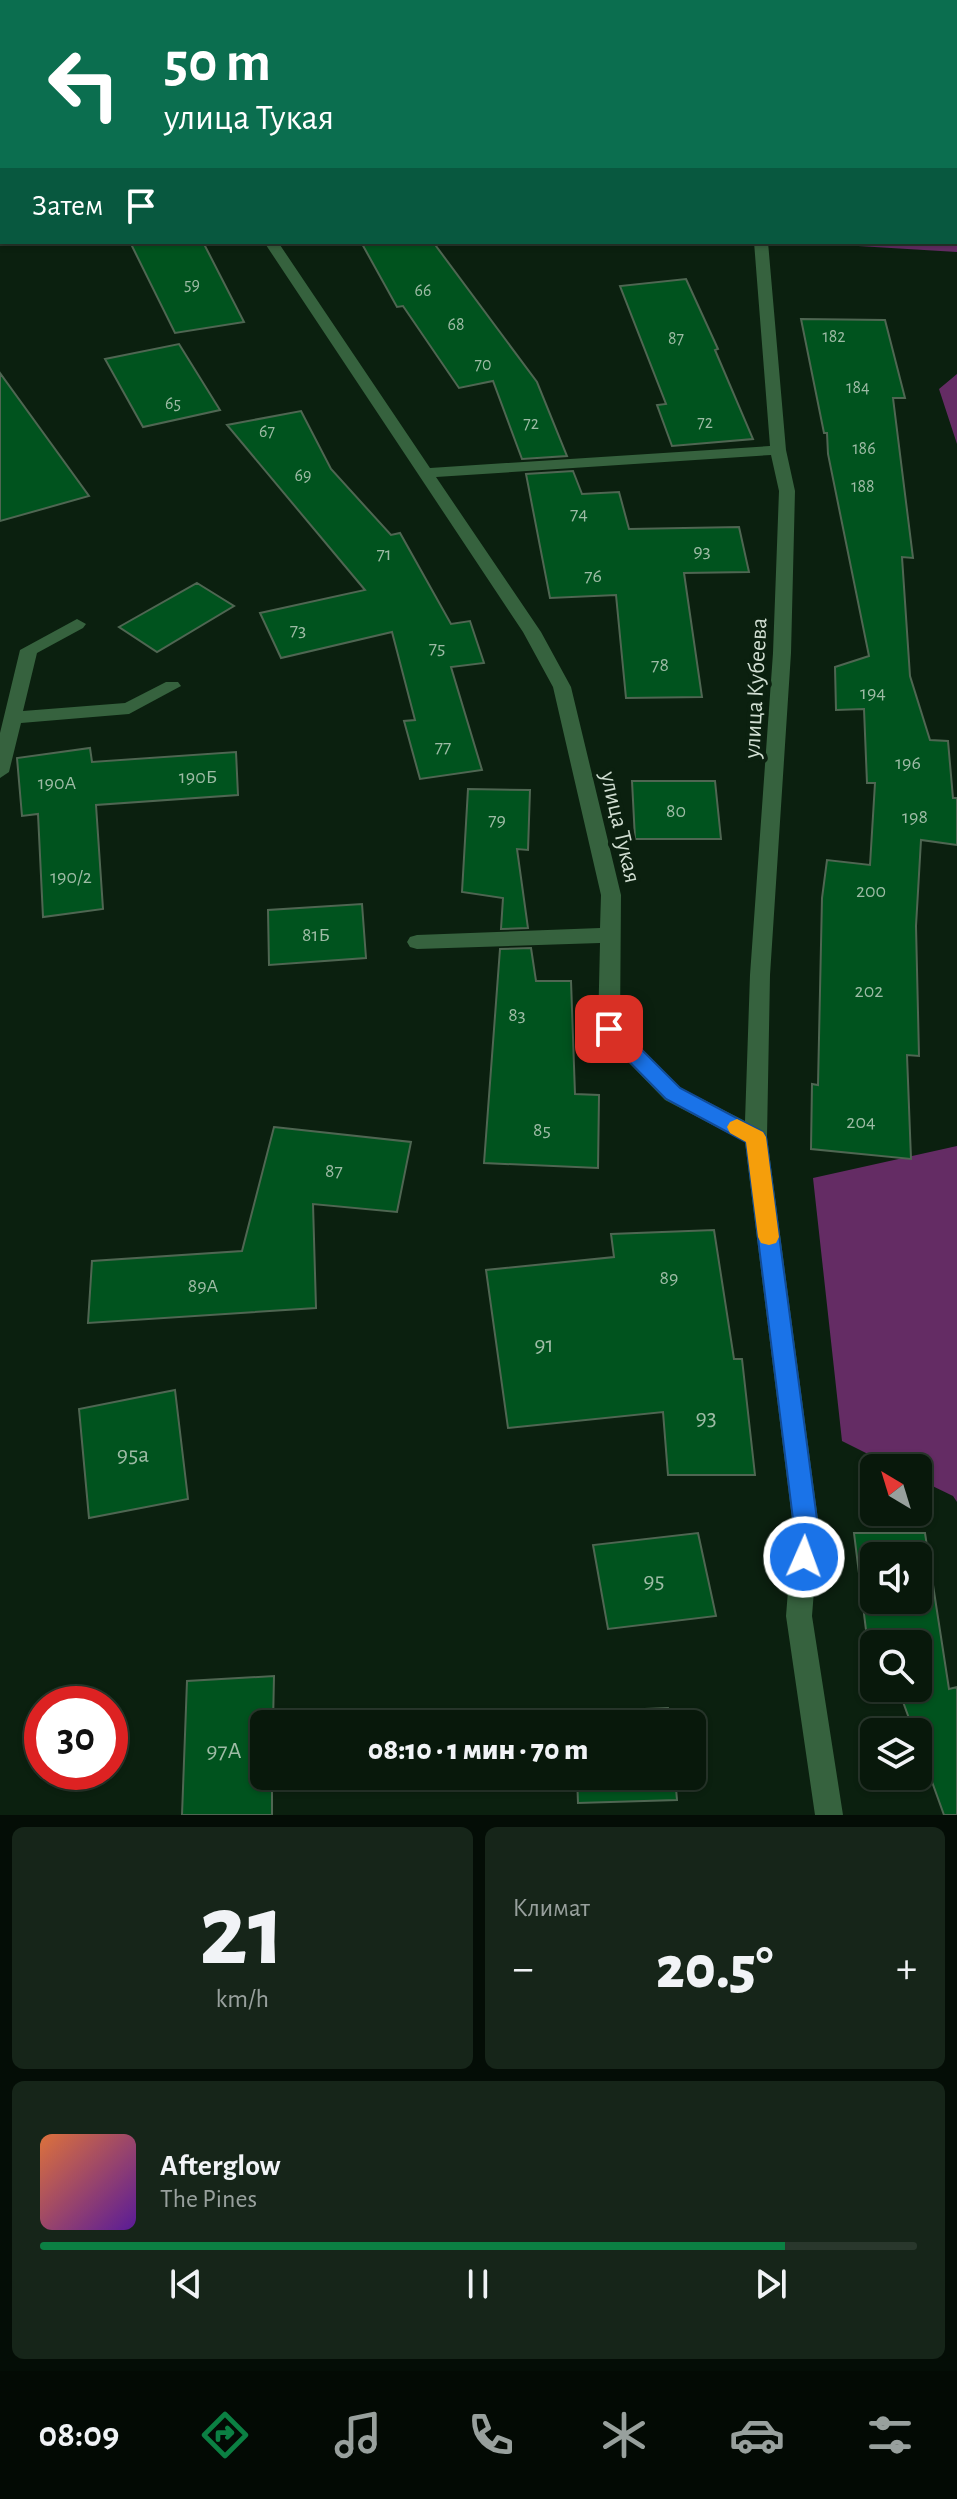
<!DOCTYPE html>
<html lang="ru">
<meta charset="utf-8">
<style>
:root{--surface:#08180b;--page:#162519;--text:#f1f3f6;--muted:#98a09d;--line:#29372c;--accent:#0b8043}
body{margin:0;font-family:"Alegreya Sans",sans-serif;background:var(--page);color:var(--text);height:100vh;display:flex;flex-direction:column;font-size:30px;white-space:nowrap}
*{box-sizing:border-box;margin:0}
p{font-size:26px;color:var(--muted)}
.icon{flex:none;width:44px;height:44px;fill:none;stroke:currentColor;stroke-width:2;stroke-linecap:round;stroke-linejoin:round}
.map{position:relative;height:1815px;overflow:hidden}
.panel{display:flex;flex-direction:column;gap:12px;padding:12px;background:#040d06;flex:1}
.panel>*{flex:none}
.guide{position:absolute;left:0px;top:0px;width:958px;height:244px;box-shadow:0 2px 6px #0004,0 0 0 2px var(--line);background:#0b6e4f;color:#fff;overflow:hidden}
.needle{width:52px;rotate:322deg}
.buttons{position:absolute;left:860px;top:1454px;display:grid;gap:16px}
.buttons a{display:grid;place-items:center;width:72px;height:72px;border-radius:12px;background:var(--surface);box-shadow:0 2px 6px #0004,0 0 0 2px var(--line);font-size:40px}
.speed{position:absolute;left:24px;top:1686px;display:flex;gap:16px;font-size:40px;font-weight:700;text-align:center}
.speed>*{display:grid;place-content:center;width:104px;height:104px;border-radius:50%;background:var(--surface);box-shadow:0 2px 6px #0004,0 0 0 2px var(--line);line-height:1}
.speed .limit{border:12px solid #d22;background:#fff;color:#111}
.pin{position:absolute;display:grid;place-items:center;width:68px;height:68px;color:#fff;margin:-34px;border-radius:16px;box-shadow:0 4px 12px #0006}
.me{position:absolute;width:88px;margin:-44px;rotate:2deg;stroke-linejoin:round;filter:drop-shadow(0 0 6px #0008)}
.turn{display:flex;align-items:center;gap:28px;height:168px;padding:0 32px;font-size:36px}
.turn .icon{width:104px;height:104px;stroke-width:2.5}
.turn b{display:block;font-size:56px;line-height:68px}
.then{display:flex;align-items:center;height:76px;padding:0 32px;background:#0003;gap:16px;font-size:30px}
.big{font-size:60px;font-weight:800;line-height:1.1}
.panel .card{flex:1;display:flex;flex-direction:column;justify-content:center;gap:12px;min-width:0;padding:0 28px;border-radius:12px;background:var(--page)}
.panel .dial{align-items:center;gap:0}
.dial b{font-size:104px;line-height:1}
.song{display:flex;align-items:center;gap:24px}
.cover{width:96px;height:96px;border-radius:12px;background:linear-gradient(135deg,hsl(20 70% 55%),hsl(270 70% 35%))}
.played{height:8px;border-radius:4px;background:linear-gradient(90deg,var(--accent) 85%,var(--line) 85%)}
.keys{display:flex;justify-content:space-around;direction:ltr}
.heat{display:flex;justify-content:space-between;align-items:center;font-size:44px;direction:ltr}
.panel .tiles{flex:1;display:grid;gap:12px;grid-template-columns:1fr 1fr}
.card:last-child{grid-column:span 2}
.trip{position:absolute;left:250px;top:1710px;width:456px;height:80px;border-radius:12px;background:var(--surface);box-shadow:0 2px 6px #0004,0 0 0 2px var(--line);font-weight:800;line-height:80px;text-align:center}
.menu{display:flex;height:128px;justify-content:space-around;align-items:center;background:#030a04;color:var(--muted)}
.menu .icon{width:56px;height:56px}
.menu .selected{color:var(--accent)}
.menu b{font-size:36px;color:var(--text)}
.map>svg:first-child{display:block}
.forest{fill:#642c64}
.building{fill:#00531e;stroke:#4f6652;stroke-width:2;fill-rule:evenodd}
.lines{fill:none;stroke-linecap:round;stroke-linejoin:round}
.minor{fill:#36623e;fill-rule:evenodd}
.route{fill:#1a73e8;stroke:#114b97;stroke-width:2}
.slow{fill:#f59e0b}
.labels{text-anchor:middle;stroke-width:8;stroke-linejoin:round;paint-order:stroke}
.far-number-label{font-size:18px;fill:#9dbba5}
.number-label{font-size:20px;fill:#9dbba5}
.street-label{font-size:24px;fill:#d1ded2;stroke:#0b200f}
.near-number-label{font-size:24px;fill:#9dbba5}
</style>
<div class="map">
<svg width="957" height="1815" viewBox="0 0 957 1815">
<rect width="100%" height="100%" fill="#0b200f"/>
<path class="forest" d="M957 103V252L858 246 860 242H956Z
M957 374V444L939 389Z
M957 1146V1502L953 1496 918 1479V1468H896L842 1441 813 1178Z"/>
<path class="building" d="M130 242H203L244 322 175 333Z
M361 242H433L537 382 567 456 522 459 493 381 459 388 403 306 397 307Z
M686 279 718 349 715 350 753 439 672 446 657 405 666 404 620 286Z
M801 319 885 320 905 398H893L913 558 902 557 910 676 930 740 948 741 953 798H957V845L921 840 916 926 919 1056 907 1055 911 1159 811 1149 812 1084 818 1085 822 898 827 860 870 865 875 783H867L864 709 836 710 835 667 869 656 828 454 827 433H824Z
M179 344 220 410 143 427 105 359Z
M0 373 89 496 0 521Z
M301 411 331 469 391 535 400 533 451 624 470 621 484 663 451 667 482 770 420 779 404 721 415 720 392 632 281 658 260 613 365 590 227 425Z
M573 471 582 494 619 492 629 529 739 527 749 572 684 573 702 697 626 698 616 595 550 598 526 474Z
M197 583 234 606 157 652 119 627Z
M90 748 92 762 236 752 238 795 96 805 103 909 43 917 38 814 22 816 17 758Z
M632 781H715L721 839H635Z
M468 789 530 790 528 850 517 849 528 928 501 929 503 898 462 892Z
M362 904 366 958 269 965 268 910Z
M531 948 536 981H571L575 1094 599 1095 598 1168 484 1163 500 949Z
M274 1127 411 1142 397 1212 313 1204 316 1308 88 1323 92 1261 242 1251Z
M714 1230 734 1359H742L755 1475H668L663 1412 508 1428 486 1270 614 1257 611 1234Z
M175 1390 188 1499 89 1518 79 1409Z
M698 1533 716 1616 608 1629 593 1545Z
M854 1533H925L949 1689 957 1687V1815H944L918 1743V1732H914L898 1688H918V1644H883L881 1638H867ZM874 1556H918V1600H874Z
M274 1676 273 1724H264V1776H272V1815H182L187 1681Z
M668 1708 670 1724H573L572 1712Z
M577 1776H675L677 1800 578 1803Z"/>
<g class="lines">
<path class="minor" d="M120 0H132L133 2H121Z
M334 0H358L332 2Z
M734 0H746L747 2H735Z
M264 242H278L430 468 770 446 754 242H768L786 450 795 491 791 653 770 975 767 1137 819 1527 812 1616 843 1815H815L786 1616 793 1527 745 1142 665 1100 602 1035 598 1029 600 943 417 949 410 947 407 942 410 937 417 935 600 928 601 895 553 687 523 632ZM771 455 779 491 773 653 750 975 745 1121 681 1088 620 1027 621 895 571 687 541 632 436 477Z
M77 619 86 624 83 628 37 653 23 711 125 703 166 682H178L181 686 129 714 21 723 9 772 0 778V733L20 650Z"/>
</g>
<path class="route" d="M609 1022 616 1024 680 1088 763 1132 766 1137 818 1527 812 1565 804 1568 795 1565 792 1557 794 1527 746 1142 666 1099 602 1034 600 1029 602 1024Z"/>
<path class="slow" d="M737 1119 763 1132 766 1137 779 1237 776 1243 769 1245 761 1243 758 1237 746 1142 730 1133 727 1127 730 1122Z"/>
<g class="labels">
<g class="far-number-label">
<text x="192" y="290">59</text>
<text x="423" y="296">66</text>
<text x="456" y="330">68</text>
<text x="834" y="342">182</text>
<text x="676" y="344">87</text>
<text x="483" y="370">70</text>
<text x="858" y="393">184</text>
<text x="173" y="409">65</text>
<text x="705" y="428">72</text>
<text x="531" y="429">72</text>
<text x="267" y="437">67</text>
<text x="864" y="454">186</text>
<text x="303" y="481">69</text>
<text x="863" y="492">188</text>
</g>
<g class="number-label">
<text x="579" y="520">74</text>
<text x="702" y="557">93</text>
<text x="384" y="560">71</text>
<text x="593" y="582">76</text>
<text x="298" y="636">73</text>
<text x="437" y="654">75</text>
<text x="660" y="671">78</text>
<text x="873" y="699">194</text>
<text x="443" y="753">77</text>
<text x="908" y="769">196</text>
<text x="198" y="783">190Б</text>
<text x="57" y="789">190А</text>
<text x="676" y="817">80</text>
<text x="915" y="823">198</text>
<text x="497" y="826">79</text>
<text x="71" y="883">190/2</text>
<text x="871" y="897">200</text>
<text x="316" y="941">81Б</text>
<text x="869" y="997">202</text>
<text x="517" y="1021">83</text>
<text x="861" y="1128">204</text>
<text x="542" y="1136">85</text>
<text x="334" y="1177">87</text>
<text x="669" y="1284">89</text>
<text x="203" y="1292">89А</text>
</g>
<g class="street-label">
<text transform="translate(755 688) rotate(-87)" y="8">улица Кубеева</text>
<text transform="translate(621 827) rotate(77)" y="8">улица Тукая</text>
</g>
<g class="near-number-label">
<text x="544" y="1352">91</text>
<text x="706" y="1425">93</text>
<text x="133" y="1462">95а</text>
<text x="654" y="1588">95</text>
<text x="224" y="1758">97А</text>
</g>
</g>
</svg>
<div class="buttons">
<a><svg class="needle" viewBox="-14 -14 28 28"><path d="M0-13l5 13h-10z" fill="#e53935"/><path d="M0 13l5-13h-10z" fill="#98a09d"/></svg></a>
<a><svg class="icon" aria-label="sound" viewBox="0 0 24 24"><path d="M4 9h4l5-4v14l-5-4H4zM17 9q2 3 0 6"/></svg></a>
<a><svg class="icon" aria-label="search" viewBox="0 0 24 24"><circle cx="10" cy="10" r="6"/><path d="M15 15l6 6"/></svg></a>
<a><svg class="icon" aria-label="layers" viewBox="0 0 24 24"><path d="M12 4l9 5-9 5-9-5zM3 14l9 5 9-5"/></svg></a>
</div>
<div class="speed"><div class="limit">30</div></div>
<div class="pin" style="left:609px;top:1029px;background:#d93025"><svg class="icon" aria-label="arrive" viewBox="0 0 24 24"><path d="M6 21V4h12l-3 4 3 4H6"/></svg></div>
<svg class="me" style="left:804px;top:1557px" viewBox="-20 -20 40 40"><circle r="17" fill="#1a73e8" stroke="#fff" stroke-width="3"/><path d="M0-11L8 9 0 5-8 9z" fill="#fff"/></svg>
<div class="trip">08:10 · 1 мин · 70 m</div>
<div class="guide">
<div class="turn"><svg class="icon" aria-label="left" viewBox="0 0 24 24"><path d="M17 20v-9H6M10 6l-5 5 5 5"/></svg><div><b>50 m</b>улица Тукая</div></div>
<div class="then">Затем<svg class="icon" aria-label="arrive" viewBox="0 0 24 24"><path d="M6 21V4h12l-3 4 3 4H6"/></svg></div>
</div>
</div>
<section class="panel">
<div class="tiles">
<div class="card dial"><b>21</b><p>km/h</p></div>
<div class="card"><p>Климат</p>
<div class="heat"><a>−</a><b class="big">20.5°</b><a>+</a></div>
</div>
<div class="card">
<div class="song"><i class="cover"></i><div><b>Afterglow</b><p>The Pines</p></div></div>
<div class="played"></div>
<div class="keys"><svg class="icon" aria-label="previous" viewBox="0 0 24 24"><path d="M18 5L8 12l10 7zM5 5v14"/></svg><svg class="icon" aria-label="pause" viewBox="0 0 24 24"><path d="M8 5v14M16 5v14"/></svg><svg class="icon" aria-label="next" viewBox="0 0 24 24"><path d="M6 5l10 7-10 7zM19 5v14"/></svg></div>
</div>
</div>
</section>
<nav class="menu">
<b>08:09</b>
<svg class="icon selected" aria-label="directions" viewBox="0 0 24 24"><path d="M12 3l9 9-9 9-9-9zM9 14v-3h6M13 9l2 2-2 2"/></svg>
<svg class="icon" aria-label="music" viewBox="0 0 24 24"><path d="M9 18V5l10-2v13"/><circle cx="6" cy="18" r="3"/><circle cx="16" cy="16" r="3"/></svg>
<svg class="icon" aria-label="phone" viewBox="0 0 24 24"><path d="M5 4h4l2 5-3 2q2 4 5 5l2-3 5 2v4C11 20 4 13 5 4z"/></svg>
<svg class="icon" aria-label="climate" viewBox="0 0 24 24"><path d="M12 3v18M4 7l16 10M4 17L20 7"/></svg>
<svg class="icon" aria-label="car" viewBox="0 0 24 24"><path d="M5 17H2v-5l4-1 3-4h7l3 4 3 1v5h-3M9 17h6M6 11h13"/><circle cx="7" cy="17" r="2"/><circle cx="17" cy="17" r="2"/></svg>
<svg class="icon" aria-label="filters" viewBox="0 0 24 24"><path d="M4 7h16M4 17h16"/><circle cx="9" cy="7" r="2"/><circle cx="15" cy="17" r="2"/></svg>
</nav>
